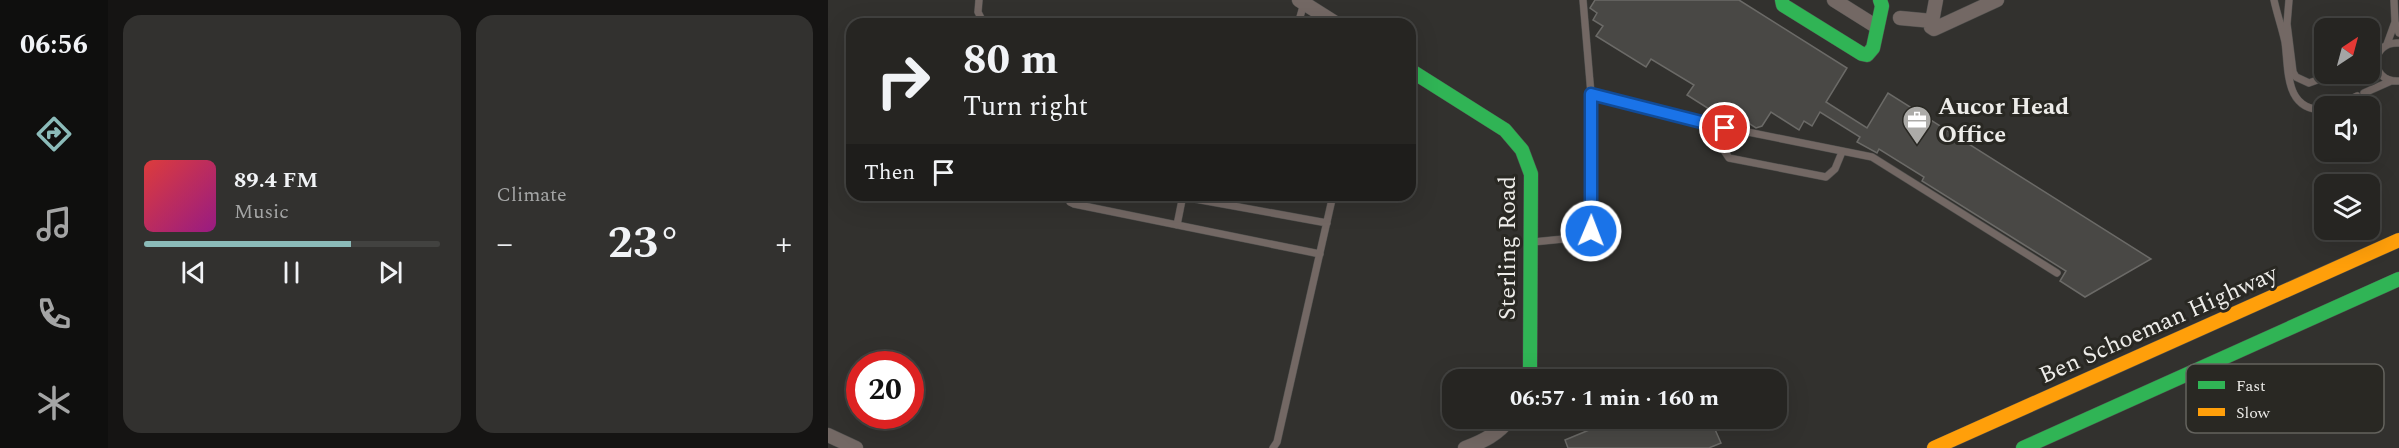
<!DOCTYPE html>
<meta charset="utf-8">
<style>
:root{--surface:#262522;--page:#32312f;--text:#f1f3f6;--muted:#a4a5a5;--line:#424240;--accent:#8bbbb9}
body{margin:0;font-family:Spectral,serif;background:var(--page);color:var(--text);height:100vh;display:flex;flex-direction:column;font-size:22px;white-space:nowrap}
*{box-sizing:border-box;margin:0}
p{font-size:20px;color:var(--muted)}
.icon{flex:none;width:33px;height:33px;fill:none;stroke:currentColor;stroke-width:2;stroke-linecap:round;stroke-linejoin:round}
.map{position:relative;flex:1;overflow:hidden}
.details{display:flex;flex-direction:column;gap:15px;padding:15px;background:#151413;width:720px}
.details>*{flex:none}
.banner{position:absolute;left:18px;top:18px;width:570px;height:183px;border-radius:18px;box-shadow:0 6px 24px #0002,0 0 0 2px var(--line);background:#262522;color:var(--text);overflow:hidden}
.needle{width:39px;rotate:36deg}
.buttons{position:absolute;left:1486px;top:18px;display:grid;gap:12px}
.buttons a{display:grid;place-items:center;width:66px;height:66px;border-radius:12px;background:var(--surface);box-shadow:0 6px 24px #0002,0 0 0 2px var(--line);font-size:30px}
.speed{position:absolute;left:18px;top:351px;display:flex;gap:12px;font-size:30px;font-weight:700;text-align:center}
.speed>*{display:grid;place-content:center;width:78px;height:78px;border-radius:50%;background:var(--surface);box-shadow:0 6px 24px #0002,0 0 0 2px var(--line);line-height:1}
.speed .limit{border:9px solid #d22;background:#fff;color:#111}
.pin{position:absolute;display:grid;place-items:center;width:51px;height:51px;color:#fff;margin:-26px;border:3px solid #fff;border-radius:50%;box-shadow:0 2px 6px #0007}
.me{position:absolute;width:66px;margin:-33px;rotate:1deg;stroke-linejoin:round;filter:drop-shadow(0 0 4px #0008)}
.turn{display:flex;align-items:center;gap:21px;height:126px;padding:0 18px;font-size:27px}
.turn .icon{width:78px;height:78px;stroke-width:2.5}
.turn b{display:block;font-size:42px;line-height:51px}
.then{display:flex;align-items:center;height:57px;padding:0 18px;background:#0003;gap:12px;font-size:22px}
.big{font-size:45px;font-weight:700;line-height:1.1}
.details .card{flex:1;display:flex;flex-direction:column;justify-content:center;gap:9px;min-width:0;padding:0 21px;border-radius:18px;background:var(--page)}
.song{display:flex;align-items:center;gap:18px}
.cover{width:72px;height:72px;border-radius:9px;background:linear-gradient(135deg,hsl(0 70% 55%),hsl(310 70% 35%))}
.played{height:6px;border-radius:3px;background:linear-gradient(90deg,var(--accent) 70%,var(--line) 70%)}
.keys{display:flex;justify-content:space-around;direction:ltr}
.heat{display:flex;justify-content:space-between;align-items:center;font-size:33px;direction:ltr}
.details .tiles{flex:1;display:grid;gap:15px;grid-template-columns:repeat(2,1fr)}
.trip{position:absolute;left:614px;top:369px;width:345px;height:60px;border-radius:18px;background:var(--surface);box-shadow:0 6px 24px #0002,0 0 0 2px var(--line);font-weight:700;line-height:60px;text-align:center}
main{display:flex;flex:1;min-height:0}
.menu{display:flex;flex-direction:column;width:108px;justify-content:space-around;align-items:center;background:#0f0f0e;color:var(--muted)}
.menu .icon{width:42px;height:42px}
.menu .active{color:var(--accent)}
.menu b{font-size:27px;color:var(--text)}
.map>svg:first-child{display:block}
.building{fill:#494845;stroke:#6b6a67;stroke-width:1.5}
.lines{fill:none;stroke-linecap:round;stroke-linejoin:round}
.lane-casing{stroke:#4f4f4d;stroke-width:8}
.street-casing{stroke:#4f4f4d;stroke-width:15}
.fast-casing{stroke:#4f4f4d;stroke-width:15}
.slow-casing{stroke:#4f4f4d;stroke-width:15}
.lane{stroke:#736864;stroke-width:7}
.street{stroke:#736864;stroke-width:14}
.fast{stroke:#30b455;stroke-width:14}
.slow{stroke:#ff9f0a;stroke-width:14}
.route-casing{stroke:#114b97;stroke-width:15}
.route{stroke:#1a73e8;stroke-width:10}
.labels{text-anchor:middle;stroke-width:6;stroke-linejoin:round;paint-order:stroke}
.poi-label{font-size:24px;font-weight:bold;fill:#edece9;stroke:#292823;text-anchor:start}
.street-label{font-size:24px;fill:#edece9;stroke:#292823}
.key{fill:#292823;stroke:#64635e;stroke-width:1.5}
.key-label{font-size:16px;fill:#edece9}
</style>
<main>
<nav class="menu">
<b>06:56</b>
<svg class="icon active" aria-label="directions" viewBox="0 0 24 24"><path d="M12 3l9 9-9 9-9-9zM9 14v-3h6M13 9l2 2-2 2"/></svg>
<svg class="icon" aria-label="music" viewBox="0 0 24 24"><path d="M9 18V5l10-2v13"/><circle cx="6" cy="18" r="3"/><circle cx="16" cy="16" r="3"/></svg>
<svg class="icon" aria-label="phone" viewBox="0 0 24 24"><path d="M5 4h4l2 5-3 2q2 4 5 5l2-3 5 2v4C11 20 4 13 5 4z"/></svg>
<svg class="icon" aria-label="climate" viewBox="0 0 24 24"><path d="M12 3v18M4 7l16 10M4 17L20 7"/></svg>
</nav>
<section class="details">
<div class="tiles">
<div class="card">
<div class="song"><i class="cover"></i><div><b>89.4 FM</b><p>Music</p></div></div>
<div class="played"></div>
<div class="keys"><svg class="icon" aria-label="previous" viewBox="0 0 24 24"><path d="M18 5L8 12l10 7zM5 5v14"/></svg><svg class="icon" aria-label="pause" viewBox="0 0 24 24"><path d="M8 5v14M16 5v14"/></svg><svg class="icon" aria-label="next" viewBox="0 0 24 24"><path d="M6 5l10 7-10 7zM19 5v14"/></svg></div>
</div>
<div class="card"><p>Climate</p>
<div class="heat"><a>−</a><b class="big">23°</b><a>+</a></div>
</div>
</div>
</section>
<div class="map">
<svg width="1571" height="448" viewBox="0 0 1571 448">
<rect width="100%" height="100%" fill="#32312e"/>
<path class="building" d="M767 0H911L1019 68 998 102 1039 128 1060 93 1323 259 1257 297 1232 281 1238 271 1094 181 1096 177 1051 149 1049 153 1029 142 1032 137 992 112 984 126 976 121 971 130 943 112 934 126 928 128 908 115 903 123 859 95 866 85 823 59 818 67 768 36 775 26 765 20 769 13 762 8Z
M790 418H882L893 443 881 448H740L737 440Z"/>
<g class="lines">
<g class="lane-casing">
<path id="lane" d="M151 0 150 12 156 24
M755 0 763 94
M1446 0C1449 14 1454 28 1457 42 1461 70 1456 111 1497 110
M1461 0 1459 24 1465 72 1468 77 1481 83 1506 74
M1566 0 1567 22 1571 33
M470 24 476 3
M1571 43C1541 41 1541 83 1571 81
M1559 44 1567 22
M1536 93 1563 81
M1508 106 1529 96
M897 128 895 149 901 158 998 177 1007 169 1014 152
M239 195 242 202 246 204 492 254
M345 195 499 223
M349 225 355 195
M705 242 756 237 763 231V94L885 125 1044 157 1229 273
M445 448 449 442 505 195"/>
</g>
<g class="street-casing">
<path id="street" d="M471 0 509 24
M1006 0 1049 27
M1108 0 1103 27 1106 29 1169 0
M1072 18 1104 21
M0 435 28 448
M637 448C654 442 671 434 682 418"/>
</g>
<g class="fast-casing">
<path id="fast" d="M954 0 955 5 1034 54 1039 55 1045 48 1054 6 1052 0
M582 70 677 130 694 150 703 174 702 369 700 380
M1195 448 1571 279"/>
</g>
<g class="slow-casing">
<path id="slow" d="M1106 448 1571 240"/>
</g>
<use href="#lane" class="lane"/>
<use href="#street" class="street"/>
<use href="#fast" class="fast"/>
<use href="#slow" class="slow"/>
</g>
<g class="lines">
<g class="route-casing">
<path id="route" d="M763 231V94L897 128"/>
</g>
<use href="#route" class="route"/>
</g>
<defs>
<g id="office-pin" transform="scale(1.5)"><path d="M0 17L-7.5 6A9.5 9.5 0 1 1 7.5 6Z" fill="#acaba8" stroke="#292823"/><path d="M-6-3h4V-5.5h4V-3h4V5H-6ZM-1-4.5V-3h2v-1.5ZM-6 0V1H6V0Z" fill="#fff"/></g>
</defs>
<g fill-rule="evenodd">
<use href="#office-pin" x="1089" y="120"/>
</g>
<g class="labels">
<g class="poi-label">
<text x="1110" y="114">Aucor Head<tspan x="1110" dy="28">Office</tspan></text>
</g>
<g class="street-label">
<text transform="translate(679 248) rotate(-90)" y="8">Sterling Road</text>
<text transform="translate(1330 324) rotate(-24)" y="8">Ben Schoeman Highway</text>
</g>
</g>
<rect x="1358" y="364" width="198" height="69" rx="9" class="key"/>
<rect x="1370" y="381" width="27" height="8" fill="#30b455"/>
<rect x="1370" y="408" width="27" height="8" fill="#ff9f0a"/>
<g class="key-label">
<text x="1408" y="391">Fast</text>
<text x="1408" y="418">Slow</text>
</g>
</svg>
<div class="buttons">
<a><svg class="needle" viewBox="-14 -14 28 28"><path d="M0-13l5 13h-10z" fill="#e53935"/><path d="M0 13l5-13h-10z" fill="#a4a5a5"/></svg></a>
<a><svg class="icon" aria-label="sound" viewBox="0 0 24 24"><path d="M4 9h4l5-4v14l-5-4H4zM17 9q2 3 0 6"/></svg></a>
<a><svg class="icon" aria-label="layers" viewBox="0 0 24 24"><path d="M12 4l9 5-9 5-9-5zM3 14l9 5 9-5"/></svg></a>
</div>
<div class="speed"><div class="limit">20</div></div>
<div class="pin" style="left:897px;top:128px;background:#d93025"><svg class="icon" aria-label="arrive" viewBox="0 0 24 24"><path d="M6 21V4h12l-3 4 3 4H6"/></svg></div>
<svg class="me" style="left:763px;top:231px" viewBox="-20 -20 40 40"><circle r="17" fill="#1a73e8" stroke="#fff" stroke-width="3"/><path d="M0-11L8 9 0 5-8 9z" fill="#fff"/></svg>
<div class="trip">06:57 · 1 min · 160 m</div>
<div class="banner">
<div class="turn"><svg class="icon" aria-label="right" viewBox="0 0 24 24"><path d="M7 20v-9h11M14 6l5 5-5 5"/></svg><div><b>80 m</b>Turn right</div></div>
<div class="then">Then<svg class="icon" aria-label="arrive" viewBox="0 0 24 24"><path d="M6 21V4h12l-3 4 3 4H6"/></svg></div>
</div>
</div>
</main>
